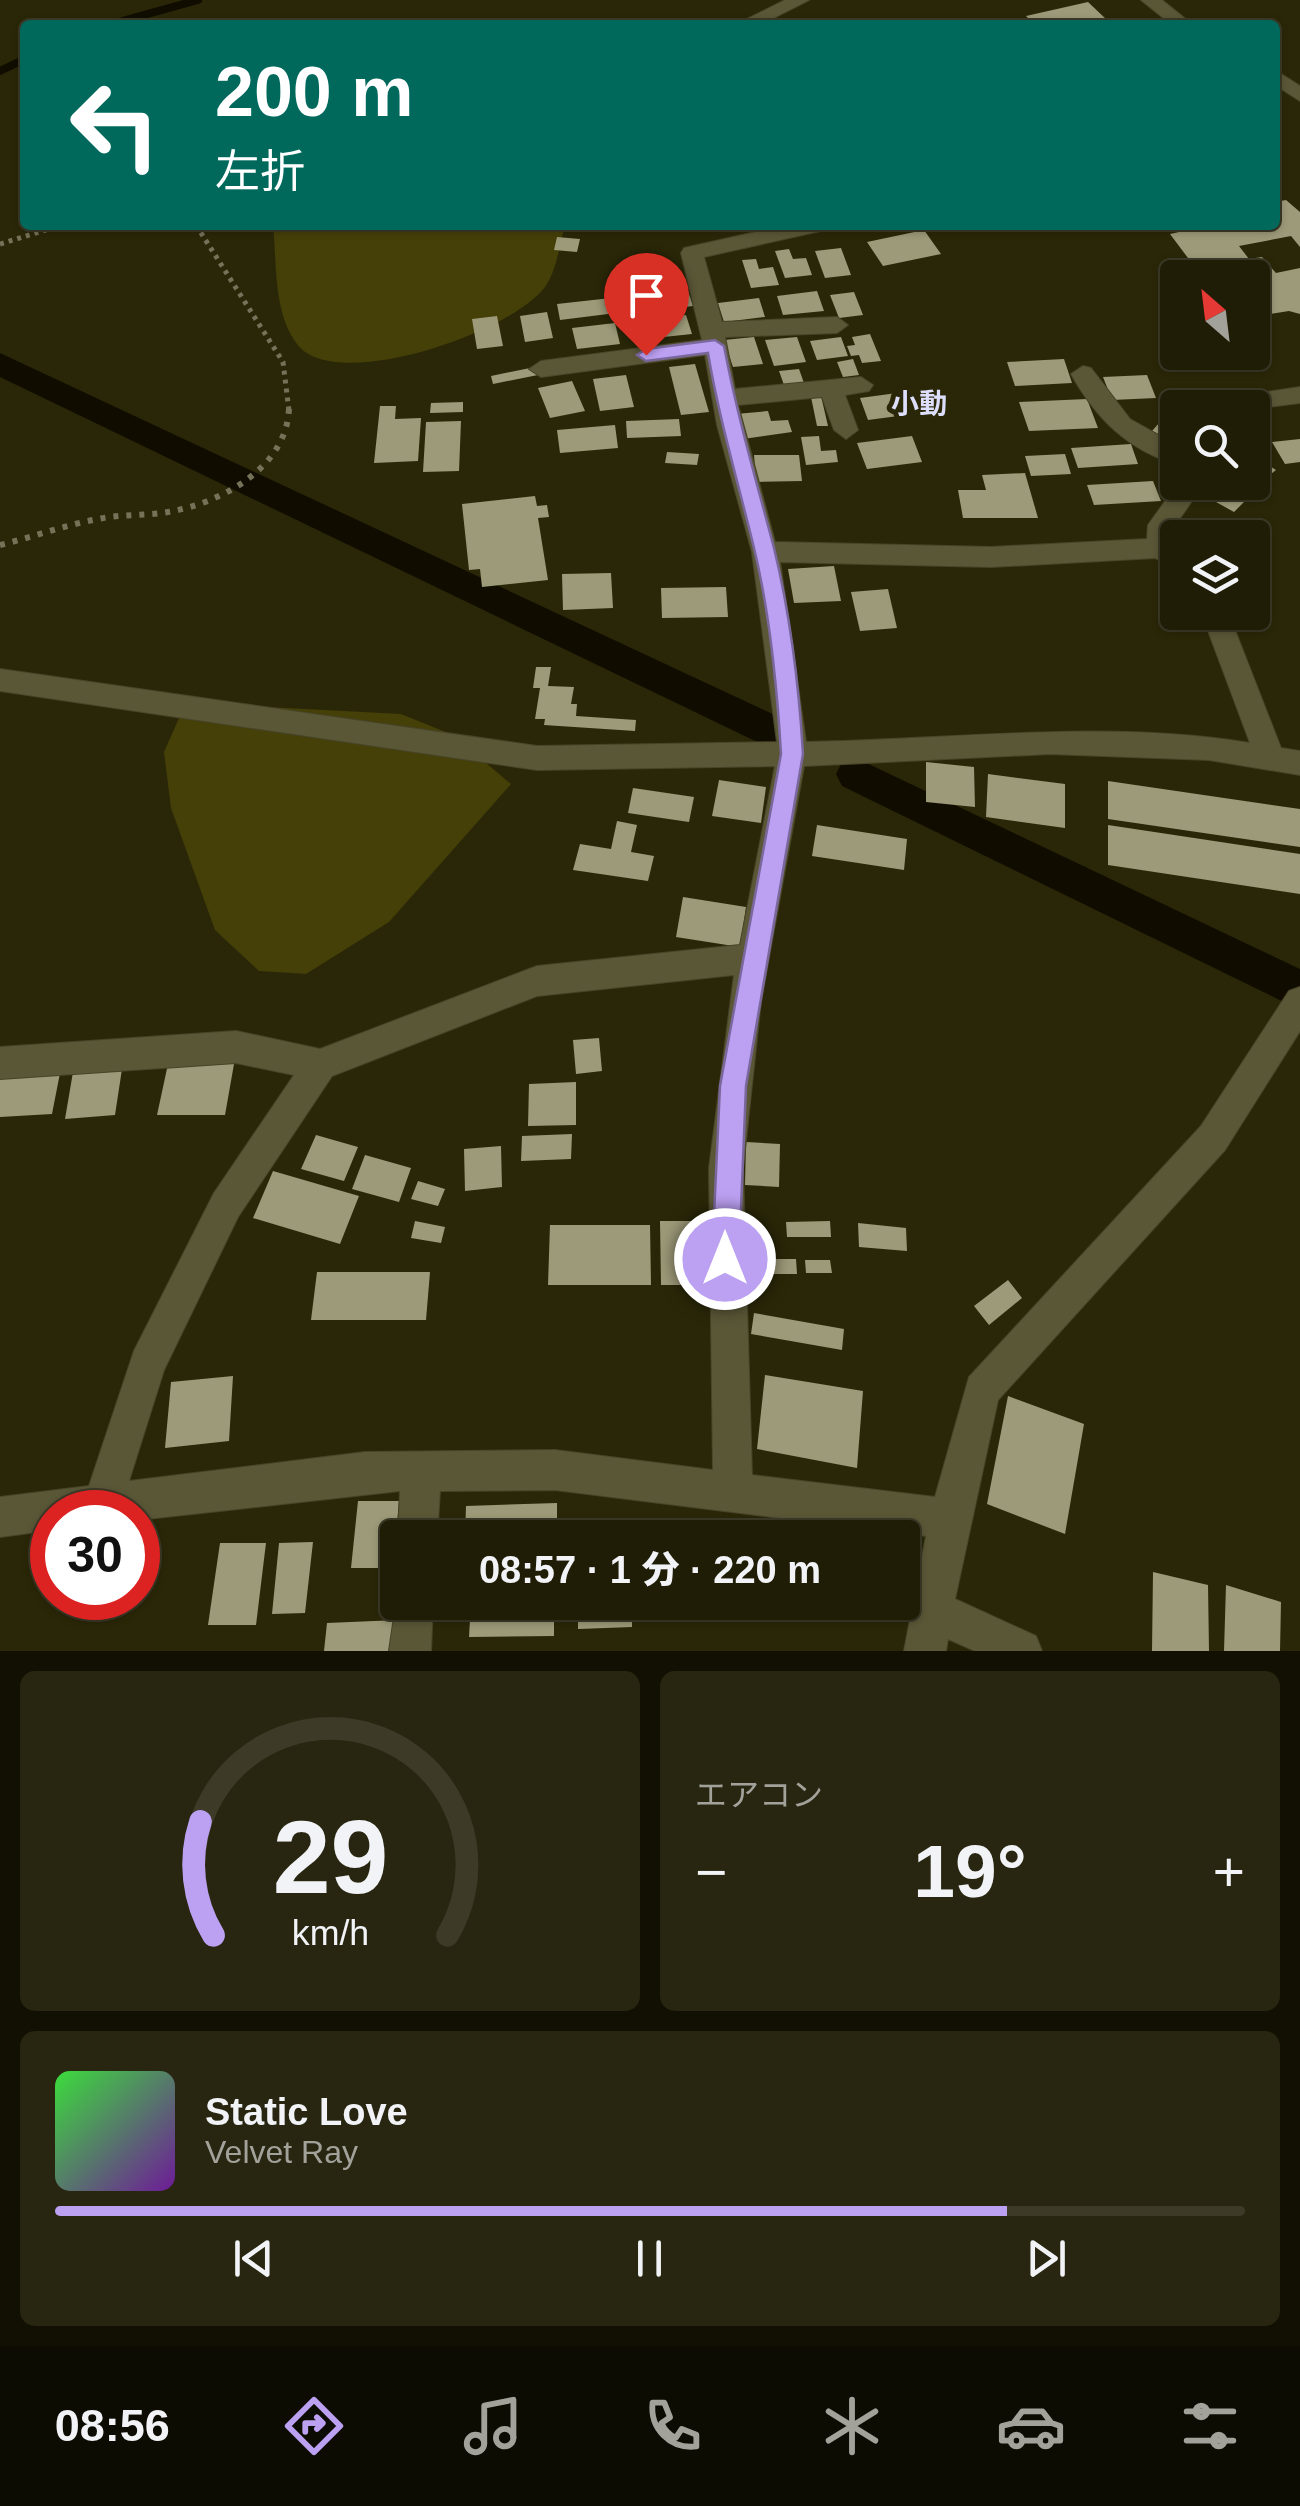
<!DOCTYPE html>
<html lang="ja">
<meta charset="utf-8">
<style>
:root{--surface:#201d06;--page:#282610;--text:#f1f3f6;--muted:#a2a29b;--line:#3d3b28;--accent:#bca0f2}
body{margin:0;font-family:Helvetica,"Noto Sans JP",sans-serif;background:var(--page);color:var(--text);height:100vh;display:flex;flex-direction:column;font-size:38px;white-space:nowrap}
*{box-sizing:border-box;margin:0}
p{font-size:32px;color:var(--muted)}
.icon{flex:none;width:55px;height:55px;fill:none;stroke:currentColor;stroke-width:2;stroke-linecap:round;stroke-linejoin:round}
.map{position:relative;height:1651px;overflow:hidden}
.details{display:flex;flex-direction:column;gap:20px;padding:20px;background:#121003;flex:1}
.details>*{flex:none}
.hud{position:absolute;left:20px;top:20px;width:1260px;height:210px;border-radius:10px;box-shadow:0 2px 8px #0004,0 0 0 2px var(--line);background:#00695c;color:#fff;overflow:hidden}
.needle{width:65px;rotate:332deg}
.controls{position:absolute;left:1160px;top:260px;display:grid;gap:20px}
.controls a{display:grid;place-items:center;width:110px;height:110px;border-radius:10px;background:var(--surface);box-shadow:0 2px 8px #0004,0 0 0 2px var(--line);font-size:50px}
.speed{position:absolute;left:30px;top:1490px;display:flex;gap:20px;font-size:50px;font-weight:700;text-align:center}
.speed>*{display:grid;place-content:center;width:130px;height:130px;border-radius:50%;background:var(--surface);box-shadow:0 2px 8px #0004,0 0 0 2px var(--line);line-height:1}
.speed .limit{border:15px solid #d22;background:#fff;color:#111}
.pin{position:absolute;display:grid;place-items:center;width:85px;height:85px;color:#fff;margin:-102px -42px;border-radius:50% 50% 50% 0;rotate:-45deg;box-shadow:0 0 10px #0007}
.pin .icon{rotate:45deg}
.me{position:absolute;width:110px;margin:-55px;rotate:0deg;stroke-linejoin:round;filter:drop-shadow(0 0 8px #0008)}
.turn{display:flex;align-items:center;gap:35px;height:210px;padding:0 30px;font-size:45px}
.turn .icon{width:130px;height:130px;stroke-width:2.5}
.turn b{display:block;font-size:70px;line-height:85px}
.big{font-size:75px;font-weight:800;line-height:1.1}
.details .tile{flex:1;display:flex;flex-direction:column;justify-content:center;gap:15px;min-width:0;padding:0 35px;border-radius:15px;background:var(--page)}
.details .dial{align-items:center;gap:0}
.dial svg{height:260px;overflow:visible;fill:none;stroke:var(--line);stroke-width:7;stroke-linecap:round;text-anchor:middle}
.dial text{fill:var(--text);stroke:none}
.song{display:flex;align-items:center;gap:30px}
.cover{width:120px;height:120px;border-radius:15px;background:linear-gradient(135deg,hsl(120 70% 55%),hsl(280 70% 35%))}
.played{height:10px;border-radius:5px;background:linear-gradient(90deg,var(--accent) 80%,var(--line) 80%)}
.keys{display:flex;justify-content:space-around;direction:ltr}
.heat{display:flex;justify-content:space-between;align-items:center;font-size:55px;direction:ltr}
.details .tiles{flex:1;display:grid;gap:20px;grid-template-columns:1fr 1fr}
.tile:last-child{grid-column:span 2}
.trip{position:absolute;left:380px;top:1520px;width:540px;height:100px;border-radius:10px;background:var(--surface);box-shadow:0 2px 8px #0004,0 0 0 2px var(--line);font-weight:800;line-height:100px;text-align:center}
.menu{display:flex;height:160px;justify-content:space-around;align-items:center;background:#0d0c02;color:var(--muted)}
.menu .icon{width:70px;height:70px}
.menu .active{color:var(--accent)}
.menu b{font-size:45px;color:var(--text)}
.map>svg:first-child{display:block}
.green{fill:#453f08}
.lines{fill:none;stroke-linecap:round;stroke-linejoin:round}
.stream{stroke:#100d00;stroke-width:8}
.canal{fill:#100d00;fill-rule:evenodd}
.building{fill:#9d9a79}
.minor-casing{stroke:#474427;stroke-width:2}
.path-far1{stroke:#757259;stroke-width:5;stroke-dasharray:4 5;stroke-linecap:butt}
.path{stroke:#757259;stroke-width:6;stroke-dasharray:5 8;stroke-linecap:butt}
.minor{fill:#5a5737;fill-rule:evenodd}
.route{fill:#bca0f2;stroke:#7a689d;stroke-width:2.5}
.labels{text-anchor:middle;stroke-width:10;stroke-linejoin:round;paint-order:stroke}
.neighbourhood-label{font-size:28px;font-weight:bold;fill:#dcdefb;stroke:#2a2708}
</style>
<div class="map">
<svg width="1300" height="1651" viewBox="0 0 1300 1651">
<rect width="100%" height="100%" fill="#2a2708"/>
<path class="green" d="M273 225H565C560 243 557 268 547 284 518 331 334 395 297 344 273 312 277 264 273 225Z
M267 707 401 714 453 735 511 784 389 922 306 974 259 971 215 930 171 808 164 752 180 716Z"/>
<g class="lines">
<path class="stream" d="M108 25 198 0
M0 71 25 59"/>
<path class="canal" d="M0 353 781 718 786 729 781 740 767 745 753 740 0 377Z
M856 758 1300 969V1010L842 786 836 774 842 762Z"/>
</g>
<path class="building" d="M1088 2 1107 20 1116 18 1120 23 1035 25 1026 16Z
M1286 200 1300 212V247L1291 236 1239 246 1249 259 1262 257 1276 273 1300 268V314L1289 311 1252 317V278H1203L1170 234 1211 225H1275V202Z
M609 225H652V231L609 232Z
M924 230 941 254 883 266 867 242Z
M557 237 580 239 577 252 554 250Z
M841 248 851 275 825 278 815 251Z
M789 249 793 259 806 258 812 275 785 278 775 251Z
M756 259 759 269 773 267 779 285 751 288 742 260Z
M686 285 693 306 642 312 636 290Z
M817 291 824 311 783 315 777 296Z
M854 292 863 315 839 318 830 295Z
M620 297 624 312 560 320 557 304Z
M759 298 765 317 724 322 718 303Z
M547 312 553 338 525 342 520 316Z
M686 315 692 334 635 340 631 321Z
M497 316 503 346 477 349 472 319Z
M615 323 620 344 577 349 572 328Z
M870 334 881 361 862 363 859 355 851 356 847 346 855 345 852 337Z
M754 337 763 364 733 367 724 340Z
M797 337 806 362 774 366 765 340Z
M841 337 848 356 817 360 810 341Z
M853 359 859 375 843 377 837 362Z
M1064 359 1072 383 1015 386 1007 362Z
M695 364 709 412 681 415 669 367Z
M535 367 538 375 493 384 491 376Z
M799 369 804 383 784 385 779 371Z
M626 375 634 407 600 411 593 379Z
M1147 375 1156 398 1112 400 1103 377Z
M572 381 585 411 550 418 538 388Z
M897 393 906 415 868 420 860 398Z
M821 396 828 426H817L811 397Z
M1181 398 1201 408H1178V444L1152 431Z
M1087 399 1098 428 1029 431 1019 402Z
M463 402V412L430 413 431 403Z
M380 406H396L395 419 421 418 418 461 374 463Z
M768 411 771 421 788 420 792 432 743 439 736 414Z
M679 419 681 436 627 438 626 421Z
M461 421 459 471 423 472 426 422Z
M615 425 618 448 560 453 557 430Z
M819 436 821 451 836 450 838 462 806 465 801 437Z
M912 436 922 462 867 469 857 443Z
M1300 439V462L1285 464 1272 442Z
M1131 444 1138 464 1078 468 1071 448Z
M667 452 699 454 697 465 665 463Z
M1065 454 1071 474 1031 476 1025 456Z
M754 455H799L802 481 756 482Z
M1252 455 1276 470 1267 477 1252 468Z
M1025 473 1038 518H963L958 490H986L982 475Z
M1252 478 1263 483 1234 512 1207 497 1221 482H1252Z
M1153 481 1161 501 1094 505 1087 485Z
M535 496 537 506 547 505 549 517 538 518 548 580 482 587 480 569 469 570 462 504Z
M834 566 841 601 794 603 788 569Z
M611 573 613 608 563 610 562 574Z
M726 587 728 617 662 618 661 588Z
M888 589 897 628 860 631 851 592Z
M536 667H551L548 686 574 687 571 704H577L576 716 636 720 635 731 544 725 545 719H535L540 688H533Z
M926 762 974 767 975 807 926 802Z
M988 774 1065 784V828L986 817Z
M719 780 766 787 761 823 712 816Z
M1108 781 1300 809V847L1108 819Z
M633 788 694 797 689 822 628 813Z
M617 821 637 825 631 852 654 856 648 881 573 870 580 844 611 849Z
M817 825 907 839 904 870 812 856Z
M1108 825 1300 854V894L1108 865Z
M683 897 746 907 740 947 676 937Z
M599 1038 602 1071 576 1074 573 1040Z
M168 1064H234L225 1115H157Z
M122 1069 115 1115 65 1119 73 1072Z
M60 1073 52 1114 0 1117V1077Z
M576 1082V1125L528 1126 529 1084Z
M572 1134 571 1159 521 1161 522 1136Z
M316 1135 358 1147 344 1181 301 1169Z
M746 1142 780 1144 779 1187 745 1185Z
M501 1146 502 1187 465 1191 464 1149Z
M365 1155 411 1168 399 1202 352 1189Z
M273 1171 359 1196 340 1244 253 1218Z
M418 1181 445 1189 438 1206 411 1199Z
M415 1221 445 1227 441 1243 411 1238Z
M660 1221H710L712 1285H661Z
M830 1221 831 1237H787L786 1222Z
M858 1223 906 1228 907 1251 859 1247Z
M550 1225H650L651 1285H548Z
M742 1237 761 1239 760 1285H742Z
M772 1259H796L797 1274H773Z
M805 1260H830L832 1273H806Z
M317 1272H430L426 1320H311Z
M1008 1280 1022 1298 989 1325 974 1306Z
M754 1313 844 1329 842 1350 751 1334Z
M765 1375 863 1391 857 1468 757 1449Z
M233 1376 229 1441 165 1448 171 1382Z
M1008 1396 1084 1424 1065 1534 987 1504Z
M358 1501H399L393 1568H351Z
M557 1503V1538H465L466 1506Z
M313 1542 305 1613 272 1614 279 1543Z
M220 1543H266L256 1625H208Z
M1153 1572 1208 1585 1209 1651H1152Z
M1226 1585 1281 1602 1280 1651H1224Z
M471 1602H554V1636L469 1637Z
M578 1602H632V1627L578 1629Z
M398 1620 396 1651H324L327 1623Z"/>
<g class="lines">
<g class="minor-casing">
<path id="minor" d="M785 0H809L760 25H735Z
M1141 0H1162L1193 25H1172Z
M1275 70 1300 86V101L1275 85Z
M787 225H828L825 230 704 257 722 322 837 317 848 325 837 333 725 337 735 389 861 377 873 385 869 391 845 395 858 430 846 439 834 430 822 397 738 405 775 542 991 547 1147 539 1148 525 1179 482H1205L1174 527 1178 571 1155 558 991 567 780 562 806 742C954 740 1103 719 1250 743L1201 612H1228L1281 748 1300 751V775L1209 760 1050 754 804 766 761 1001 743 1168 752 1475 935 1497 969 1377 1201 1126 1289 991 1300 987V1031L1225 1150 998 1400 955 1599 1036 1636 1042 1651H975L948 1639 946 1651H904L926 1536 555 1490 440 1491 437 1538 398 1539 400 1491 138 1520V1512H52V1530L0 1537V1497L89 1486 134 1351 214 1193 294 1075 236 1063 0 1079V1047L236 1031 320 1049 537 966 740 945 775 766 537 770 0 691V669L537 746 777 742 752 552 717 425 705 355 541 377 529 369 541 361 702 340 681 253 684 248ZM734 975 709 1168 713 1470 555 1450 365 1452 129 1481 164 1370 238 1217 332 1076 537 996Z
M1083 366 1091 368 1130 419 1178 446V465C1127 450 1096 418 1071 374Z
M1300 387V403L1261 408 1252 415V408H1237L1246 395Z
M398 1590V1602H433L431 1651H389Z"/>
</g>
<path class="path-far1" d="M196 225 283 362 289 411
M0 244 62 225"/>
<path class="path" d="M0 545C33 537 65 525 98 519 121 514 145 516 168 512 221 503 287 468 289 408"/>
<use href="#minor" class="minor"/>
</g>
<path class="route" d="M715 340 724 346C737 415 756 480 774 548 790 614 799 686 803 754L746 1086 739 1259 735 1269 725 1273 716 1269 712 1259 720 1086 781 754C777 686 770 614 754 548 738 482 719 419 708 353L646 361 637 355 646 349Z"/>
<g class="labels">
<g class="neighbourhood-label">
<text x="919" y="413">小動</text>
</g>
</g>
</svg>
<div class="controls">
<a><svg class="needle" viewBox="-14 -14 28 28"><path d="M0-13l5 13h-10z" fill="#e53935"/><path d="M0 13l5-13h-10z" fill="#a2a29b"/></svg></a>
<a><svg class="icon" aria-label="search" viewBox="0 0 24 24"><circle cx="10" cy="10" r="6"/><path d="M15 15l6 6"/></svg></a>
<a><svg class="icon" aria-label="layers" viewBox="0 0 24 24"><path d="M12 4l9 5-9 5-9-5zM3 14l9 5 9-5"/></svg></a>
</div>
<div class="speed"><div class="limit">30</div></div>
<div class="pin" style="left:646px;top:355px;background:#d93025"><svg class="icon" aria-label="arrive" viewBox="0 0 24 24"><path d="M6 21V4h12l-3 4 3 4H6"/></svg></div>
<svg class="me" style="left:725px;top:1259px" viewBox="-20 -20 40 40"><circle r="17" fill="#bca0f2" stroke="#fff" stroke-width="3"/><path d="M0-11L8 9 0 5-8 9z" fill="#fff"/></svg>
<div class="trip">08:57 · 1 分 · 220 m</div>
<div class="hud">
<div class="turn"><svg class="icon" aria-label="left" viewBox="0 0 24 24"><path d="M17 20v-9H6M10 6l-5 5 5 5"/></svg><div><b>200 m</b>左折</div></div>
</div>
</div>
<section class="details">
<div class="tiles">
<div class="tile dial"><svg viewBox="0 0 100 80">
<path d="M14 69A42 42 0 1 1 86 69"/>
<path d="M14 69A42 42 0 0 1 10 34" stroke="#bca0f2"/>
<text x="50" y="56" font-size="32" font-weight="700">29</text>
<text x="50" y="72" font-size="11">km/h</text>
</svg></div>
<div class="tile"><p>エアコン</p>
<div class="heat"><a>−</a><b class="big">19°</b><a>+</a></div>
</div>
<div class="tile">
<div class="song"><i class="cover"></i><div><b>Static Love</b><p>Velvet Ray</p></div></div>
<div class="played"></div>
<div class="keys"><svg class="icon" aria-label="previous" viewBox="0 0 24 24"><path d="M18 5L8 12l10 7zM5 5v14"/></svg><svg class="icon" aria-label="pause" viewBox="0 0 24 24"><path d="M8 5v14M16 5v14"/></svg><svg class="icon" aria-label="next" viewBox="0 0 24 24"><path d="M6 5l10 7-10 7zM19 5v14"/></svg></div>
</div>
</div>
</section>
<nav class="menu">
<b>08:56</b>
<svg class="icon active" aria-label="directions" viewBox="0 0 24 24"><path d="M12 3l9 9-9 9-9-9zM9 14v-3h6M13 9l2 2-2 2"/></svg>
<svg class="icon" aria-label="music" viewBox="0 0 24 24"><path d="M9 18V5l10-2v13"/><circle cx="6" cy="18" r="3"/><circle cx="16" cy="16" r="3"/></svg>
<svg class="icon" aria-label="phone" viewBox="0 0 24 24"><path d="M5 4h4l2 5-3 2q2 4 5 5l2-3 5 2v4C11 20 4 13 5 4z"/></svg>
<svg class="icon" aria-label="climate" viewBox="0 0 24 24"><path d="M12 3v18M4 7l16 10M4 17L20 7"/></svg>
<svg class="icon" aria-label="car" viewBox="0 0 24 24"><path d="M5 17H2v-5l4-1 3-4h7l3 4 3 1v5h-3M9 17h6M6 11h13"/><circle cx="7" cy="17" r="2"/><circle cx="17" cy="17" r="2"/></svg>
<svg class="icon" aria-label="filters" viewBox="0 0 24 24"><path d="M4 7h16M4 17h16"/><circle cx="9" cy="7" r="2"/><circle cx="15" cy="17" r="2"/></svg>
</nav>
